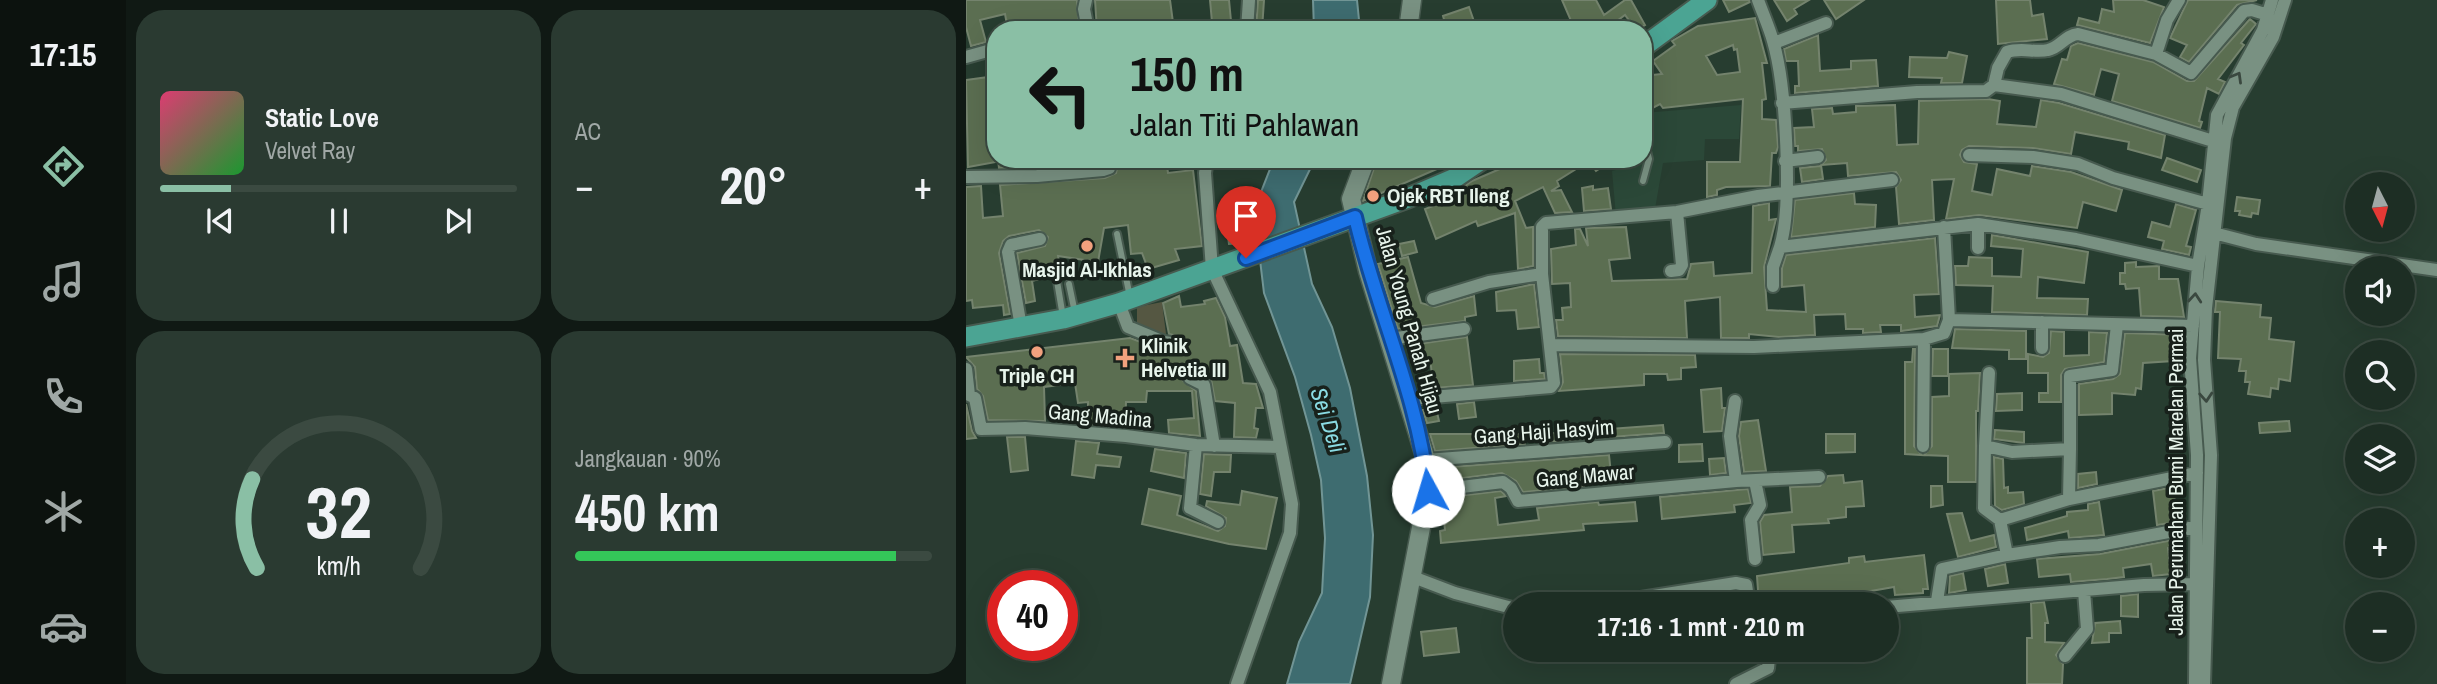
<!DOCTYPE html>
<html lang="id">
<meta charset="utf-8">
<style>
:root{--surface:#1d2e24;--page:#2a3a31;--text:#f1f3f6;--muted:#a0a8a6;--line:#3b4a41;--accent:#8abfa5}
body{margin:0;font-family:"Archivo Narrow",sans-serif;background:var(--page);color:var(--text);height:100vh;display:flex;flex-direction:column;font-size:26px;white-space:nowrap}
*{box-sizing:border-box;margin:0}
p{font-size:23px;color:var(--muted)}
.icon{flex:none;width:38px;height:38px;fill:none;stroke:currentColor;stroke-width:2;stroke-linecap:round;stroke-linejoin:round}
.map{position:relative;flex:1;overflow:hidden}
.details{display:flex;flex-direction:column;gap:10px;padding:10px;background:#101914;width:840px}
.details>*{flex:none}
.hud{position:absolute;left:21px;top:21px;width:665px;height:147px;border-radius:28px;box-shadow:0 7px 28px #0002,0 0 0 2px var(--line);background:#8abfa5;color:#111;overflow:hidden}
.needle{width:46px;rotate:174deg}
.tools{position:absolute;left:1379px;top:172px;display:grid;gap:14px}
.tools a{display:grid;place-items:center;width:70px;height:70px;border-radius:50%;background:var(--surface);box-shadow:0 7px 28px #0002,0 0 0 2px var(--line);font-size:35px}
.speed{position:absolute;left:21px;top:570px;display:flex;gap:14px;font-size:35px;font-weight:700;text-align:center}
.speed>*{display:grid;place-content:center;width:91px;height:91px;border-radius:50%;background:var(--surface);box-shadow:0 7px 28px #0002,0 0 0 2px var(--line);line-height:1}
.speed .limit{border:10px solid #d22;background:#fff;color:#111}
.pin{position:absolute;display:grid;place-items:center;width:60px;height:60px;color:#fff;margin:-72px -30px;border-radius:50% 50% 50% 0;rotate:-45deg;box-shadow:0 0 7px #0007}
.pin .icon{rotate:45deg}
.me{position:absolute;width:77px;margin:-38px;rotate:354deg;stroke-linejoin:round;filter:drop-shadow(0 0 5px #0008)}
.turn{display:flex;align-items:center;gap:24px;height:147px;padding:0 28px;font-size:32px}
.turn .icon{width:91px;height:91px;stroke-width:2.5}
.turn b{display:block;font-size:49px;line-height:60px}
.big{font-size:52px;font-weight:700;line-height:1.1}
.details .tile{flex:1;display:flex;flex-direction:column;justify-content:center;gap:10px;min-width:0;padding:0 24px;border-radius:28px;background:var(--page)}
.details .dial{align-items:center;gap:0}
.dial svg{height:182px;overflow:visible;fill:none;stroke:var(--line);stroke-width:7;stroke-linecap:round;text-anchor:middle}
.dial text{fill:var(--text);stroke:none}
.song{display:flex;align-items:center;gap:21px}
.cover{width:84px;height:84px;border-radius:10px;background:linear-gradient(135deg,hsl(340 70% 55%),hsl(130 70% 35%))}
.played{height:7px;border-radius:4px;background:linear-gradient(90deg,var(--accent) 20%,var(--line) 20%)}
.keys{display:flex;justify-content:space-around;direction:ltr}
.heat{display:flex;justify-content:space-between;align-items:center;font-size:38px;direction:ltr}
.charge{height:10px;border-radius:5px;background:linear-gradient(90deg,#34c759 90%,var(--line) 0)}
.details .tiles{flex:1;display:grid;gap:10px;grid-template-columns:repeat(2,1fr)}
.trip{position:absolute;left:537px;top:592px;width:396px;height:70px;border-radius:35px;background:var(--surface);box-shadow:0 7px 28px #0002,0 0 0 2px var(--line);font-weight:700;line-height:70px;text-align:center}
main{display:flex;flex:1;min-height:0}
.tab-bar{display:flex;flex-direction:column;width:126px;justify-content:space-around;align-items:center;background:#0c120e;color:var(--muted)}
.tab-bar .icon{width:49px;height:49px}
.tab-bar .on{color:var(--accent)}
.tab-bar b{font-size:32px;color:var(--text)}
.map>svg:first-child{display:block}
.built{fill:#2b4838}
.green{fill:#555742}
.water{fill:#3e6c70;stroke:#719595;stroke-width:2}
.building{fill:#5b6e51;stroke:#74836d;stroke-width:2;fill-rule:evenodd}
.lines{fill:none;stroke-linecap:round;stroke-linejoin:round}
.lane-casing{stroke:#475a4f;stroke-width:10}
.street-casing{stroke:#475a4f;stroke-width:16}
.secondary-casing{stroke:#475a4f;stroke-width:21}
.primary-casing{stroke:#475a4f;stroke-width:23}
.lane{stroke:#799182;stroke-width:6}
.street{stroke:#799182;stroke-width:12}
.secondary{stroke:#799182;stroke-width:18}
.primary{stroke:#4ba493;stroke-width:19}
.oneway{stroke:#3a483f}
.route-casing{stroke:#114b97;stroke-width:18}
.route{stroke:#1a73e8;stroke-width:12}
.poi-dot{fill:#f2a17e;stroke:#18211b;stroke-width:2.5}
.labels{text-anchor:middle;stroke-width:7;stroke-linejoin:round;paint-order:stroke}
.poi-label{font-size:21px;font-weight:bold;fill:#e8f5ec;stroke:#18211b;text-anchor:start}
.street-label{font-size:21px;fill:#e8f5ec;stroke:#18211b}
.water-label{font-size:23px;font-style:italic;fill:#8adbe3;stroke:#18211b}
</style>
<main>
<nav class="tab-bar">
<b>17:15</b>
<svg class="icon on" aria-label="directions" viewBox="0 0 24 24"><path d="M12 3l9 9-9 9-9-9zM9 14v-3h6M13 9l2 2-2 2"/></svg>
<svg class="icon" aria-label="music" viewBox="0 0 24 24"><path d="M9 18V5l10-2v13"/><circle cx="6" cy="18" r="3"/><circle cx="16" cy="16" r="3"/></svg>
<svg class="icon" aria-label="phone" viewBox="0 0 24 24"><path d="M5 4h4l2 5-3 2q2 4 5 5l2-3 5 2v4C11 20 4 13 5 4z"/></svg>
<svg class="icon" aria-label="climate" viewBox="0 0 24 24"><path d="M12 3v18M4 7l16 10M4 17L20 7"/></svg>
<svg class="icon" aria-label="car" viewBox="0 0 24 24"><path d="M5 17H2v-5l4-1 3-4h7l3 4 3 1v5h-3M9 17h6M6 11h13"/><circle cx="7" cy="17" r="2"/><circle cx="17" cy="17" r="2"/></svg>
</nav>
<section class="details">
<div class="tiles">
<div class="tile">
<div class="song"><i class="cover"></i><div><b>Static Love</b><p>Velvet Ray</p></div></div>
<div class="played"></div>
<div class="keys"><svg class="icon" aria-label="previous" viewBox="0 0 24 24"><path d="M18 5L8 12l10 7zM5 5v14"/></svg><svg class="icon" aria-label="pause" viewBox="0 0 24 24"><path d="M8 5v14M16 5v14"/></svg><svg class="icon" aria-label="next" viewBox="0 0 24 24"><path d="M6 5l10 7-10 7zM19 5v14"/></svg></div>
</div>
<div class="tile"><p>AC</p>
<div class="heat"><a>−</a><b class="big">20°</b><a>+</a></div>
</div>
<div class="tile dial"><svg viewBox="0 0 100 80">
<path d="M14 69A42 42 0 1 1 86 69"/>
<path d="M14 69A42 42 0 0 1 12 30" stroke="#8abfa5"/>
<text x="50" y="56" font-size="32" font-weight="700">32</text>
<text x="50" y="72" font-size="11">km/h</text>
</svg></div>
<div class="tile"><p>Jangkauan · 90%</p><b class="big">450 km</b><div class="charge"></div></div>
</div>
</section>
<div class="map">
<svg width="1471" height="684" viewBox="0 0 1471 684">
<rect width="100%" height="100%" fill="#273d30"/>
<path class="built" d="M775 105 773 139H739L738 160 697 163 689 209 650 216 646 171 650 170 649 159H677V113Z"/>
<path class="green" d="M196 302 200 334 171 330V307Z"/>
<path class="water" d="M347 0H391L394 30H348Z
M308 159H349L328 202 346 284 366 327 384 388 401 476 407 535 404 597 384 684H321L333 642 356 593 359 538 355 480 345 435 329 377 298 293 288 210Z"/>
<path class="building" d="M0 0H111L113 30H42L39 14 14 20 20 42 5 46 0 27Z
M129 0H204L208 30H131Z
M244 0H263L265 21 246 22Z
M292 0H298L296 30H290Z
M596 0H630L638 15 659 0H665L679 25 670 30 659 15 639 30H609Z
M757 0H783L784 2 763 12Z
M808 0H843L828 9 831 14 821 21Z
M858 0H898L870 19Z
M1030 0H1064L1066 16 1077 14 1081 39 1032 44Z
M1147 0H1177L1198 7 1184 43 1111 25 1113 18 1133 23 1136 9 1148 12Z
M1222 0H1291L1271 5 1223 62 1214 57 1221 45 1204 38Z
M503 7 511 30H481L477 16Z
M789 18 801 63H796L800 99 796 100V119L810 120 812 147 810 153H806L804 186 760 187 751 190V195L741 197V162H774L777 99 697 108 694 104 677 113V76L696 74 687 61 709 45 706 41 732 26ZM767 45 768 50 771 49 774 72 751 75 740 56Z
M1284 19 1290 24 1275 43 1278 45 1252 79 1259 82 1253 94 1241 88 1233 121 1236 122 1234 128 1146 101 1153 74 1135 69 1128 95 1088 84 1096 59 1101 60 1105 46 1112 43 1187 62 1221 81H1228Z
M852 35 854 71 885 69V61L910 60 912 86 829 93V86H833L832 61H820L818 49Z
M983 52 1001 56 996 83H975L976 78 943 77 944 57 981 58Z
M30 76V162L2 167 0 80Z
M1022 99 1034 101 1031 124 1070 127 1075 100 1093 103 1199 135 1195 158 1162 149 1163 142 1109 132 1105 154 1067 148 1003 146 996 150 994 155 998 162 1011 164 1006 191 1026 195 1031 169 1064 176 1066 166 1105 172 1156 190 1150 211 1117 202 1111 228 1013 215 980 219 988 179 966 180 968 220 933 224 930 187 935 180 930 172 882 176 881 163 855 165 857 179 836 182 834 168 854 166 860 160 856 149 832 151V146H829L828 128 848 127 846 109 866 108 867 114 890 112V106L929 105 931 145 952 144 953 101Z
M1201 158 1235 170 1231 182 1196 170Z
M32 159H135L71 167 33 168Z
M153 159H200L202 173 227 170 236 246 209 249 213 260 182 269 176 253 165 254 162 225 138 228 132 262 92 256 95 273 66 281 69 301 60 303 51 253 79 246 82 237 73 230 43 236 37 241 33 253 44 314 38 315 37 305 7 308 6 300 0 301V187L15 186 17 218 37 216 34 185 139 178 150 173Z
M411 159H494L397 201Z
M557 159H648L630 171 623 161 591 181 593 186 585 191 595 190 606 212 589 213 577 187 549 201 560 228 567 227V266L552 269 549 213 512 226 510 221 470 239 459 209 498 194 496 188 506 181Z
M627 186V190L642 188 645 209 618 211 616 188Z
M888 193 889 204 910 205 909 227 825 237 829 200Z
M1271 197 1294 200 1292 214 1286 213 1285 217 1273 215 1274 211H1269Z
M803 203V220L810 219 798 267 801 310 840 312 838 285 816 287V268L820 255 969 238 973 294 948 295 949 317 974 315 971 326 935 331V325H914L915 332 897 333V329H880L879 314 848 315 849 335 813 337 783 334V338H755L754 297 719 301 721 338 592 336 590 320H597L596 308 605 307 604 283 586 284 585 249 610 245 609 229H614L622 246 620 228 660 227 664 258 643 260 646 281 721 279 725 264 747 262 748 276 786 273 787 206Z
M1210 204 1230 210 1220 246 1225 247 1223 255 1196 249 1198 241 1182 237 1186 222 1204 227Z
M273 221 275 243 263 244 260 222Z
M1026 235 1122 252 1118 283 1072 277 1071 298 1122 299 1121 315 1026 312 1027 286 990 285 989 266H1002L1003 257 1026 258V276L1055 277 1057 249 1025 246Z
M448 241 451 252 436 256 433 244Z
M442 257 455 303 469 307 508 296 510 315 499 317V321L432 329 412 264Z
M1170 262V267L1193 266V279H1212L1218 317 1175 316 1173 288 1160 289 1159 284H1154V273H1159V263Z
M568 284 573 327 552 329 550 310 531 311 530 292Z
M213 296 215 307 239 304 238 301 250 298 259 317 264 346 271 345 277 383 290 384 297 408H290L288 428 292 429 290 438 268 437 269 403 249 401 245 379 224 369 219 371 215 379 230 391 234 436 203 433 202 420 228 418 226 391H181L180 402H160L159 427 122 424V402L112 403 109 383 78 387 79 421 22 420 17 396 11 389 9 367 0 357 164 338 183 345V350L214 352 218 349 219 341 216 337 203 334 197 303Z
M1250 301 1295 305 1294 317 1305 318 1303 339 1328 342 1324 381 1313 379 1312 389 1305 388 1304 397 1282 394 1284 382H1279L1280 371H1273L1275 359 1252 358 1254 312H1249Z
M989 329 1060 331V359H1043V350L986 348Z
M1085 331 1098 332V356L1123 355V332L1141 333 1138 362 1099 369 1095 375V402H1073V393H1082V373H1062V354L1077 357 1083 353Z
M1159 333 1217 335 1216 348 1206 349 1207 361 1177 363 1175 389 1170 388 1169 395 1146 393V414L1113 415V384L1147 379 1154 374Z
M501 337 507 385 467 388 465 366 455 367 452 344Z
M947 349H949L948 446 956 455 939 454V362H946Z
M967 349H982V376H966Z
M594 354 729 355 730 367 715 368V379L702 380 701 374H678V385L593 391 597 382Z
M573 359 574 373H578L579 379 548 381V361Z
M1014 373 1012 411H1010V482H982V456L958 455 966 446V397L983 396V374Z
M755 388 756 408H759L756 431 738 432 735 390Z
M1056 393V410L1030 411 1031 394Z
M508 402 510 417 493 419 491 404Z
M0 404 6 431 10 438 0 439Z
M470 408 473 421 461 423 457 410Z
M792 420 800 471 778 472 773 436 775 422Z
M1323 421 1324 431 1294 433 1293 423Z
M697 425 698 433 577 442 576 434Z
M1029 430 1058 432V443L1028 439Z
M464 434H559V444L469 451Z
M860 434H889V452L860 453Z
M41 437H59L62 470 45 472Z
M110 441 133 443 131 454 155 457 153 467 130 465 128 478 106 475Z
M736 444 737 461 713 462V445Z
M189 449 220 453 218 478 185 471Z
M238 454 265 455 264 472H248L245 496 234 494Z
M643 455 645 474 618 477V486L557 492 550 481 536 473 473 481 472 468Z
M1028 457 1037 459 1038 488 1042 487V493L1057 492 1058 504 1036 510 1029 506Z
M758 458 760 473 744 475 743 459Z
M1130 472 1131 484 1112 488V474Z
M877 475 878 483 896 481 898 506 880 507V517L862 519 863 523 826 525 828 552 797 555 794 522 798 515 826 512 824 487 854 486 862 476Z
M965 486H976L977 505 965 507Z
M1208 487 1210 522 1191 525 1187 491Z
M183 489 215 496 211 515 252 531 259 526 260 518 240 506 241 501 274 505 276 491 311 498 300 549 263 544 176 524Z
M782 489 785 503 768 505 769 512 696 519 694 497Z
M535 491 540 496 529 498 532 525 573 520 571 508 632 502 633 505 669 502 671 521 617 524 618 530 475 543 474 531 479 530 477 511 492 509 491 496Z
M1133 502 1138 535 1103 538 1102 531 1061 540 1059 528 1101 516V512L1122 510V504Z
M996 513 1004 541 1028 535 1030 547 992 557 981 514Z
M1212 539 1213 546 1202 548 1205 574 1187 576 1185 564 1157 568 1158 577 1141 579 1105 582 1104 574 1073 577 1071 559 1134 554Z
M958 555 962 589H957V593L929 595 928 587 853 600 854 604H793L791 576 883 563V558L898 556 899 562Z
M1039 564 1042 583 1022 586 1019 569Z
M997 573 1000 590 983 593 984 576Z
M1172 594V617L1155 616V596Z
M1078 602 1082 623H1079V642L1098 643 1090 655 1097 664 1096 684H1061V638H1066L1065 603Z
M1154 621 1155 633H1143V642L1126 643 1129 623Z
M490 628 493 652 458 656 455 632Z"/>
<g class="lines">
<g class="lane-casing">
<path id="lane" d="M677 181 683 159 677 135
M151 234 164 297
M91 281 97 317
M103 284 109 313"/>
</g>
<g class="street-casing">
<path id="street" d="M120 0 118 9 122 30
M792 0C797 14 803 27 807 41 820 85 827 205 814 247L1012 224 1110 239 1232 266
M281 30 283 0
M808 43 860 23
M1190 54 1201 20 1213 0
M0 57 25 50
M1028 85 1095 94 1247 141
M816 103 951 92 1020 91 1028 85 1032 68 1041 52C1055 47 1069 53 1082 50 1094 48 1099 35 1112 34L1190 54 1225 73 1278 11 1286 10 1302 15
M1003 155 1067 157 1112 164 1147 178 1242 204
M241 159 239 173 246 269 304 392 326 504 324 533 271 684
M819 161 852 157
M0 177 71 176 137 170 143 168 144 159
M1244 232 1290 244 1471 270
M1012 248V224
M705 271 713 270 716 265 711 212
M807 286V267L814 247
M467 299 523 282 576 274
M153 303 162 327 198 342 211 344
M983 320 1227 326
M55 327 42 252 45 245 74 239
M423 339 498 329
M584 345 788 347 958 339 978 333 983 320 978 227
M1076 348V322
M0 369 3 395 9 398 15 429 59 428 160 436 230 445 314 447
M1023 373 1019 446 1046 452 1104 449V376L1146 370 1151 325
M224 378 238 385 248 446
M443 399 585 387 588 383 576 274V227L580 223 711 212 792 196 926 180
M769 401 764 436 770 481
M230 445 224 508 252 522
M957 446 958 339
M460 460 699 442
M789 481 794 505 785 520 789 559
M462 491 537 482 545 488 552 501 770 481 853 477
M1103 499 1231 473
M1034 520 1103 499 1104 449
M1041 555 1094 547 1133 545 1229 527
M447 577 489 593 550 609
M971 601 976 569 1041 555 1034 520 1018 508 1019 446
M637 604 770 583 780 585 783 604
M920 607 1178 585 1231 584
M1099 656 1121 629 1118 591
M770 684 802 668 804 649
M1229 684 1231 455 1224 358 1232 266 1242 204 1251 115 1297 30 1306 0
M1238 684 1245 455 1238 360 1240 308 1259 138 1267 107 1307 37 1319 0"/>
</g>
<g class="secondary-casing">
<path id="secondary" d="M442 30 446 0
M400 159 385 199 402 271 460 460 462 491 425 684"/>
</g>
<g class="primary-casing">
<path id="primary" d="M677 47 741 0
M0 337 97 319 153 303 442 198 489 178 517 159"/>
</g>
<use href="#lane" class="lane"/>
<use href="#street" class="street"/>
<use href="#secondary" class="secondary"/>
<use href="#primary" class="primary"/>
</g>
<defs><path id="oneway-chevron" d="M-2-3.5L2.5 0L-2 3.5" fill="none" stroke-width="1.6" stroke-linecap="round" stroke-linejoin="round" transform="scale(1.75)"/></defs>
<g class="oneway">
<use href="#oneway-chevron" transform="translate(1271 77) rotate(-60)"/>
<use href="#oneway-chevron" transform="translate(1229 298) rotate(-85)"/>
<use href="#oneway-chevron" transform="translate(1240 397) rotate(86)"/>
</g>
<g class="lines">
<g class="route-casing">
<path id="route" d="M280 258 389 217C410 309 453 397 462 491"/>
</g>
<use href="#route" class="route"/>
</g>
<g class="poi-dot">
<circle cx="407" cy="196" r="7"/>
<circle cx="121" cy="246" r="7"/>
<circle cx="71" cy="352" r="7"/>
<path d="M155.5 347.5h7v7h7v7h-7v7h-7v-7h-7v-7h7z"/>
</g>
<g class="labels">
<g class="poi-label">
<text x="421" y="203">Ojek RBT Ileng</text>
<text x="121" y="277" text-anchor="middle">Masjid Al-Ikhlas</text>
<text x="175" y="353">Klinik<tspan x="175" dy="24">Helvetia III</tspan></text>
<text x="71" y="383" text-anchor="middle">Triple CH</text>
</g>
<g class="street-label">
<text transform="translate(443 320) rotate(74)" y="7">Jalan Young Panah Hijau</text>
<text transform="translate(134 416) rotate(5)" y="7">Gang Madina</text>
<text transform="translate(578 432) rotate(-4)" y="7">Gang Haji Hasyim</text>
<text transform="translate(619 476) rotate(-5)" y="7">Gang Mawar</text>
<text transform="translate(1210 482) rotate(-90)" y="7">Jalan Perumahan Bumi Marelan Permai</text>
</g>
<g class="water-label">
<text transform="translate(362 420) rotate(72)" y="8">Sei Deli</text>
</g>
</g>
</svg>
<div class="tools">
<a><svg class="needle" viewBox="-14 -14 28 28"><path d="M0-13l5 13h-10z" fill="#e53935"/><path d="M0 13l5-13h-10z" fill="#a0a8a6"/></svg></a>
<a><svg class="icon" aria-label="sound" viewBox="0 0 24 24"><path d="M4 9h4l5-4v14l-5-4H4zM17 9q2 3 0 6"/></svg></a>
<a><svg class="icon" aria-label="search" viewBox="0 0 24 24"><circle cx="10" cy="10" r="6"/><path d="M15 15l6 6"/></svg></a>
<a><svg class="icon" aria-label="layers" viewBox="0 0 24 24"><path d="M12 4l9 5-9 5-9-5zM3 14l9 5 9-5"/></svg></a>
<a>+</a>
<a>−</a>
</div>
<div class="speed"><div class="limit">40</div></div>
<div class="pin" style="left:280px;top:258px;background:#d93025"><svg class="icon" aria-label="arrive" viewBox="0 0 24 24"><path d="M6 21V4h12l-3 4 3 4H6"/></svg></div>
<svg class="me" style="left:462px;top:491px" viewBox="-20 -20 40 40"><circle r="19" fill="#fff"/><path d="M0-13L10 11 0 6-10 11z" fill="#1a73e8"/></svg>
<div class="trip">17:16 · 1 mnt · 210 m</div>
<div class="hud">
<div class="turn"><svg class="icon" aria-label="left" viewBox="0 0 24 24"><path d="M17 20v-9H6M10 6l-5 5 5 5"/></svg><div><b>150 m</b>Jalan Titi Pahlawan</div></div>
</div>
</div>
</main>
